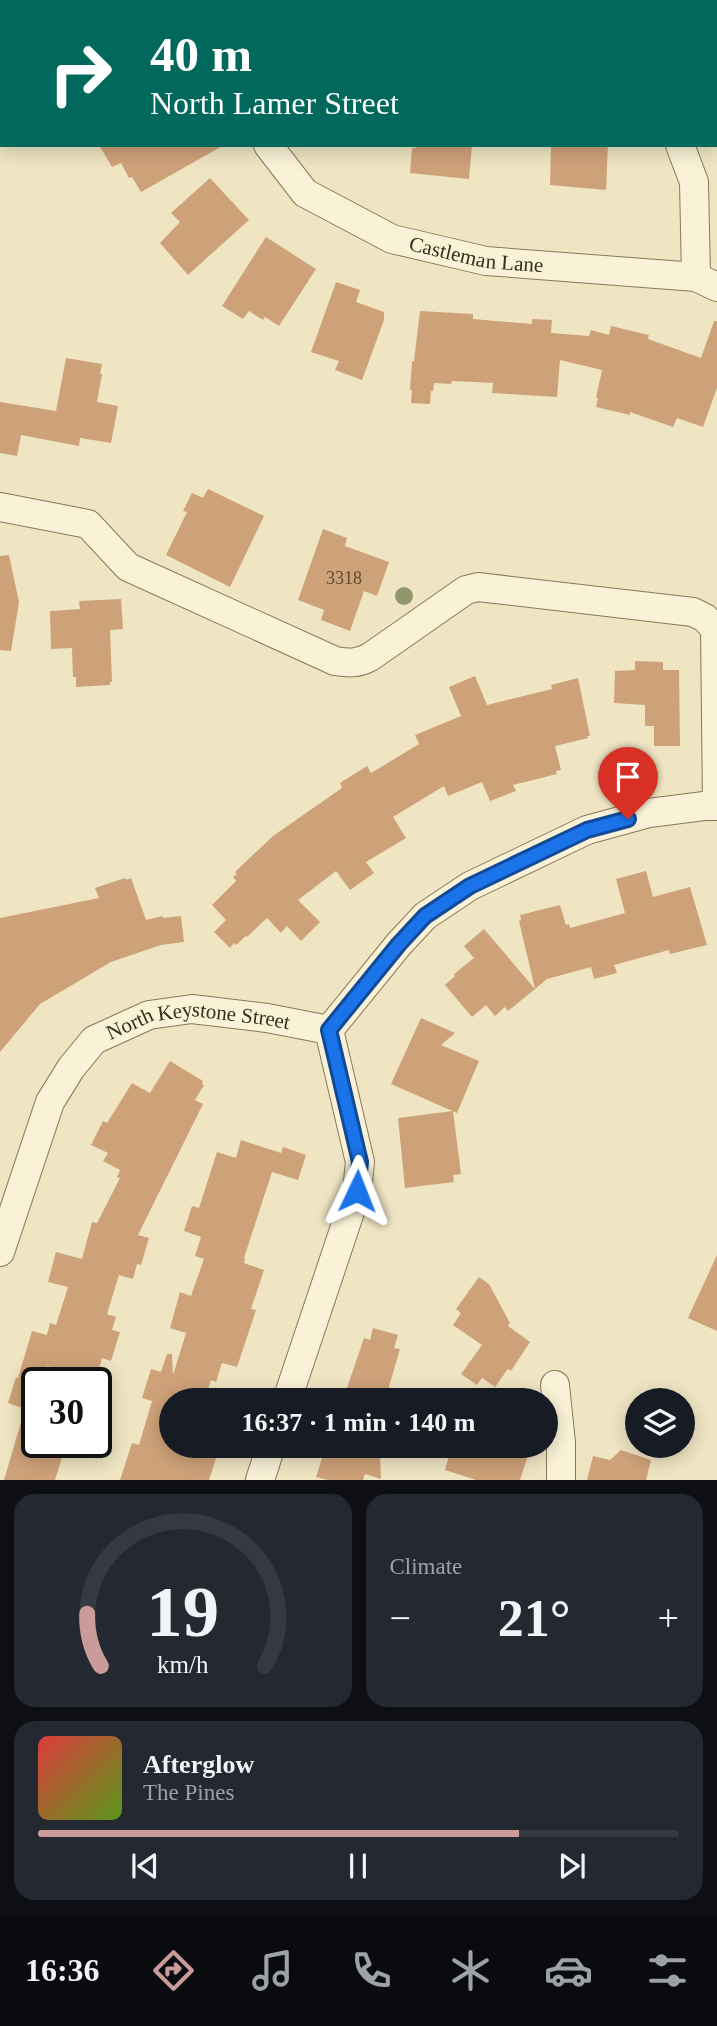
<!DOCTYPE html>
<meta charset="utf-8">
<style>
:root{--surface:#171b24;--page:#242831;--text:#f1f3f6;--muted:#9ea1a6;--line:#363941;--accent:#ca9b99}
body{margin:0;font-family:Georgia,serif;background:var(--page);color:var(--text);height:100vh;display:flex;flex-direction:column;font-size:26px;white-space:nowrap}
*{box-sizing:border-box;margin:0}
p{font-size:23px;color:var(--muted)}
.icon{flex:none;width:38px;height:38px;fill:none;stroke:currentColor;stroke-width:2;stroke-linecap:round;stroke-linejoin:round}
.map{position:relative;height:1480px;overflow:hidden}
.drawer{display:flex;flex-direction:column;gap:14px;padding:14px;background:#0d0f14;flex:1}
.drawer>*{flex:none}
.top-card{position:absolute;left:0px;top:0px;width:718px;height:147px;box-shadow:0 4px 18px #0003;background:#00695c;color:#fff;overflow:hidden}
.buttons{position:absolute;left:625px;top:1388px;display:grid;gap:14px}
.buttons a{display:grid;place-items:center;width:70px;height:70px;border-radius:50%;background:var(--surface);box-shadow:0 4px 18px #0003;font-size:35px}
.speed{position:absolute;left:21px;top:1367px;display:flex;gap:14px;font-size:35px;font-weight:700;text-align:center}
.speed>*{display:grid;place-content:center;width:91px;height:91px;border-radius:50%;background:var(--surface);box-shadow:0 4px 18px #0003;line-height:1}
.speed .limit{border:4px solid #111;border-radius:10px;background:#fff;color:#111}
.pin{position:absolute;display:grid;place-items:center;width:60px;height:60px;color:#fff;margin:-72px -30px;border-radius:50% 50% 50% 0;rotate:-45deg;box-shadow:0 0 7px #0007}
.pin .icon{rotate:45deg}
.me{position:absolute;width:77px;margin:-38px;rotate:2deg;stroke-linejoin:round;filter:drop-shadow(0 0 5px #0008)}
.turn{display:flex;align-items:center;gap:24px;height:147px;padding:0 35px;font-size:32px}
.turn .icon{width:91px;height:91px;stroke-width:2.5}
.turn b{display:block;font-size:49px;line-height:60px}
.big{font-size:52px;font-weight:600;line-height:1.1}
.drawer .tile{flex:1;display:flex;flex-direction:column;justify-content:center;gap:10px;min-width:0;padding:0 24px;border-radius:21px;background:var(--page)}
.drawer .dial{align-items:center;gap:0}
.dial svg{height:182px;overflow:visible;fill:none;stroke:var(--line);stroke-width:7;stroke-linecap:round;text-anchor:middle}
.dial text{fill:var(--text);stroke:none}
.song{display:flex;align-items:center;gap:21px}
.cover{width:84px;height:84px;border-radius:10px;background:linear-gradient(135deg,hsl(0 70% 55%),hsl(90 70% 35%))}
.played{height:7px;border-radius:4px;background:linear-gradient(90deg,var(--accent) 75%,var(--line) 75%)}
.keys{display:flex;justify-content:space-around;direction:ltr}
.heat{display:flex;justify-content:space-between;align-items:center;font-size:38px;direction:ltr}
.drawer .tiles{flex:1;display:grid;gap:14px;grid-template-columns:1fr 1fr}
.tile:last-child{grid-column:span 2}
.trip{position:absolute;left:159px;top:1388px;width:399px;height:70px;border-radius:35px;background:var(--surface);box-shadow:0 4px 18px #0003;font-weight:600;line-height:70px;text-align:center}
.tab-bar{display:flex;height:112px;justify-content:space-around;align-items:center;background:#090b0e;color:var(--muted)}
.tab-bar .icon{width:49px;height:49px}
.tab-bar .current{color:var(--accent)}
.tab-bar b{font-size:32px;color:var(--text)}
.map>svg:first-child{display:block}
.building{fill:#cea279}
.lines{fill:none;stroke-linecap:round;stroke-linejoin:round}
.minor-casing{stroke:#8a775a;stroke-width:30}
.minor{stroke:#f9f2d7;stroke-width:28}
.tree{fill:#92966c}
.route-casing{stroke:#114b97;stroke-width:18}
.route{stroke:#1a73e8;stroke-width:12}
.labels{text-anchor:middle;stroke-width:7;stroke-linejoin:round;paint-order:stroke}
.number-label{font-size:18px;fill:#5e4a35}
.street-label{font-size:21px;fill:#392d1e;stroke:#f6efd3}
</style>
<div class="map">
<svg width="717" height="1480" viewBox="0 0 717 1480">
<rect width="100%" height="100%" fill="#efe5c3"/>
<path class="building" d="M99 145H224L141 192 132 177 129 178 121 163 112 167Z
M416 145H472L469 179 410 173 412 148H416Z
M551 145H608L606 190 550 185Z
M210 178 249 220 188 275 160 243 180 222 171 213Z
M266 237 316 269 279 326 265 317 263 320 249 311 243 319 222 306Z
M336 282 360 290 356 302 384 312V320L362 380 335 370 339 361 311 352Z
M420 311 473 314V319L532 324V319L552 320 551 333 589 336 591 330 609 335 611 326 649 335 648 339 701 358 714 321H717V388L703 427 677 418 673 427 630 412V415L596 407 598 398H596L602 370 560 360 557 397 492 393 493 383 452 381 451 384 434 383 433 391H431L430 404 411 403 412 390H410L412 361H414Z
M66 358 102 364 100 374H102L97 402 118 406 111 443 80 438 79 446 21 435 17 456 0 453V402L56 411Z
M208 489 264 516 230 587 166 555 187 512 183 511 192 493 203 498Z
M323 529 347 538 345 546 389 562 377 596 364 591 350 631 321 620 324 610 298 600Z
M9 555 19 602 11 651 0 650V556Z
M121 599 123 629 110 630 112 682H110V685L76 687V677H73L72 648 51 649 50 611 80 609 79 601Z
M635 661 663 662V670H679L680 746H654V726H645V705L614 703 615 671 635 670Z
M475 676 487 705 552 689 551 685 578 678 590 736H587L588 738 555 746 561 770 556 771 557 774 513 785 516 791 490 801 482 782 448 796 444 786 393 817 406 838 366 862 374 873 350 890 336 871 298 900 320 922 301 941 287 926 281 933 267 918 247 937 246 936 236 945 234 943 230 948 214 932 226 920 212 905 236 881 233 877 237 874 235 872 273 836 342 788 340 783 367 766 371 773 419 744 415 735 461 716 449 687Z
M646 871 653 897 690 887 707 945 670 954 669 950 614 965 617 973 594 979 591 967 547 979 535 989 519 921 521 920 520 915 560 905 566 925 569 924 570 928 625 913 616 879Z
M125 878 126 880 131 878 146 920 163 916V918L181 916 184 942 161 945 111 962 40 1004 0 1052V918L99 898 95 888Z
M484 929 535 989 508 1011 505 1007 495 1016 486 1005 472 1017 445 985 455 976 454 974 474 958 464 946Z
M421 1018 455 1033 441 1045 479 1061 457 1113 391 1084Z
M170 1061 203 1081 202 1084 204 1085 195 1100 203 1104 138 1235 149 1238 141 1265 137 1264 133 1279 119 1275 107 1314 116 1317 112 1330 120 1332 111 1361 102 1358 98 1373 93 1371 92 1375 84 1372 82 1377 47 1366 45 1373 37 1370V1442H67L55 1480H4L25 1409 8 1403 16 1377 18 1378 32 1331 47 1335 50 1323 56 1325 68 1287 48 1282 56 1252 82 1259 92 1222 97 1223 120 1178 117 1177 120 1170 103 1161 108 1153 91 1145 103 1121 107 1123 132 1083 150 1093Z
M453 1111 461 1174 453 1175 454 1182 405 1188 398 1118Z
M241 1140 281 1153 283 1147 306 1155 298 1180 272 1172 244 1258 245 1259 244 1263 264 1270 251 1309 256 1310 237 1367 222 1363 216 1382 211 1380 205 1400H172V1446H220L209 1480H120L132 1443 139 1445 152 1401 142 1398 151 1369 161 1372 167 1354H172L173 1375 186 1333 170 1328 180 1292 191 1296 204 1259 195 1256 201 1237 184 1231 192 1206 199 1208 217 1152 236 1158Z
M717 1255V1331L688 1318Z
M479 1277 489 1284 510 1323 508 1326 530 1342 511 1371 508 1369 495 1387 482 1378 477 1385 461 1374 482 1345 453 1325 461 1313 456 1309Z
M373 1328 398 1335 394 1348 400 1349 385 1400H343L364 1338 370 1340Z
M326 1446H374L372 1455 380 1457 381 1479 365 1474 363 1480H328L316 1477Z
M452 1446H531L520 1480H476L445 1470Z
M621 1450 651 1460 646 1480H587L593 1456 610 1460Z"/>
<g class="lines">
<g class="minor-casing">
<g id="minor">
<path d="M208 0V2"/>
<path d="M603 0 604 2"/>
<path d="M13 2 22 0"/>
<path id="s1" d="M268 145 305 193 392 239 486 261 696 277 717 287"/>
<path d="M680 145 694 182 696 277"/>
<path d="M0 507 88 524 128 567 335 661C349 663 357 664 370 657L466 590 478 587 693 612 705 618 715 629 717 806"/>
<path id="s2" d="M0 1252 50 1102 71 1068 94 1040 149 1015 192 1009 267 1018 329 1030"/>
<path d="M555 1385 561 1443V1480"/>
<path d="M287 1400 357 1191 360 1162 329 1030 399 944 425 916 470 886 587 830 649 813 704 806H717"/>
<path d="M260 1480 271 1446"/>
</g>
</g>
<use href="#minor" class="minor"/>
</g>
<circle class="tree" cx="404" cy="596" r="9"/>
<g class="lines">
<g class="route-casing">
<path id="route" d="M357 1191 360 1162 329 1030 399 944 425 916 470 886 587 830 628 819"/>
</g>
<use href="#route" class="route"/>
</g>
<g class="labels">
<g class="number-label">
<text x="344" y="584">3318</text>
</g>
<g class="street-label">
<text dy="7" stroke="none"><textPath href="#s1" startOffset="245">Castleman Lane</textPath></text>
<text dy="7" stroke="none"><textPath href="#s2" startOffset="343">North Keystone Street</textPath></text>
</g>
</g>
</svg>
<div class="buttons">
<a><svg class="icon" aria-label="layers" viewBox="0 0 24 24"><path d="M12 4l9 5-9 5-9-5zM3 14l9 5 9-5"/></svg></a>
</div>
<div class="speed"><div class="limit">30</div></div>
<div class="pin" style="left:628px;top:819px;background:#d93025"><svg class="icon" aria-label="arrive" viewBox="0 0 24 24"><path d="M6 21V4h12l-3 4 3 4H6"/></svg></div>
<svg class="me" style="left:357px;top:1191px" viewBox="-20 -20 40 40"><path d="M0-17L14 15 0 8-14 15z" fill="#1a73e8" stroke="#fff" stroke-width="4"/></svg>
<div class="trip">16:37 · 1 min · 140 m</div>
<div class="top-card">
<div class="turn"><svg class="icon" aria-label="right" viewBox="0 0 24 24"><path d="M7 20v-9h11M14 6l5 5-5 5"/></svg><div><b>40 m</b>North Lamer Street</div></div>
</div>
</div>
<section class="drawer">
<div class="tiles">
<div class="tile dial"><svg viewBox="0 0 100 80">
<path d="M14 69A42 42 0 1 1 86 69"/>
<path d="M14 69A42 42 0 0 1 8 46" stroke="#ca9b99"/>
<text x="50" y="56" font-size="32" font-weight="700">19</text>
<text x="50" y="72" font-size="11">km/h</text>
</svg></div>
<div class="tile"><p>Climate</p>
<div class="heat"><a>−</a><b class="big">21°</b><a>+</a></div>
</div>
<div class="tile">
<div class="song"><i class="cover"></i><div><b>Afterglow</b><p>The Pines</p></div></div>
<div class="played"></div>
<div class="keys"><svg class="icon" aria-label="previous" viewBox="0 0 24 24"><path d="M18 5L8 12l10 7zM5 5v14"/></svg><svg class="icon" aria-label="pause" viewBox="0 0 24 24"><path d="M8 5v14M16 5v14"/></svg><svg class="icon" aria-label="next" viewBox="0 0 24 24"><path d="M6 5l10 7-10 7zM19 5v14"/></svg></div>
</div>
</div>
</section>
<nav class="tab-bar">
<b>16:36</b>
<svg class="icon current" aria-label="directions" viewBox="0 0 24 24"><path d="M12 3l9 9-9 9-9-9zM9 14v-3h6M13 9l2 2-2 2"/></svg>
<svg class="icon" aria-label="music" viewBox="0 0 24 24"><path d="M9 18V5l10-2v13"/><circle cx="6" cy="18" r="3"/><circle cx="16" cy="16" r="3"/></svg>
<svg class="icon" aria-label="phone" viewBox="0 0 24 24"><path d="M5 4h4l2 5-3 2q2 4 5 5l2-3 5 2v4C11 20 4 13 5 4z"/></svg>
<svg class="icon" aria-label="climate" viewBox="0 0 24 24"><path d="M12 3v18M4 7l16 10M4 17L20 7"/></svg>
<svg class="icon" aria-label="car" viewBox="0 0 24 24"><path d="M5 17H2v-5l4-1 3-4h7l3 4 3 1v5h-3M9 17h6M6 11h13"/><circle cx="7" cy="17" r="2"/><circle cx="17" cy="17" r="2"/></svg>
<svg class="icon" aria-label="filters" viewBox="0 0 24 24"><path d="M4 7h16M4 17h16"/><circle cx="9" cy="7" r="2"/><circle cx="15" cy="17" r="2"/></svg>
</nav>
